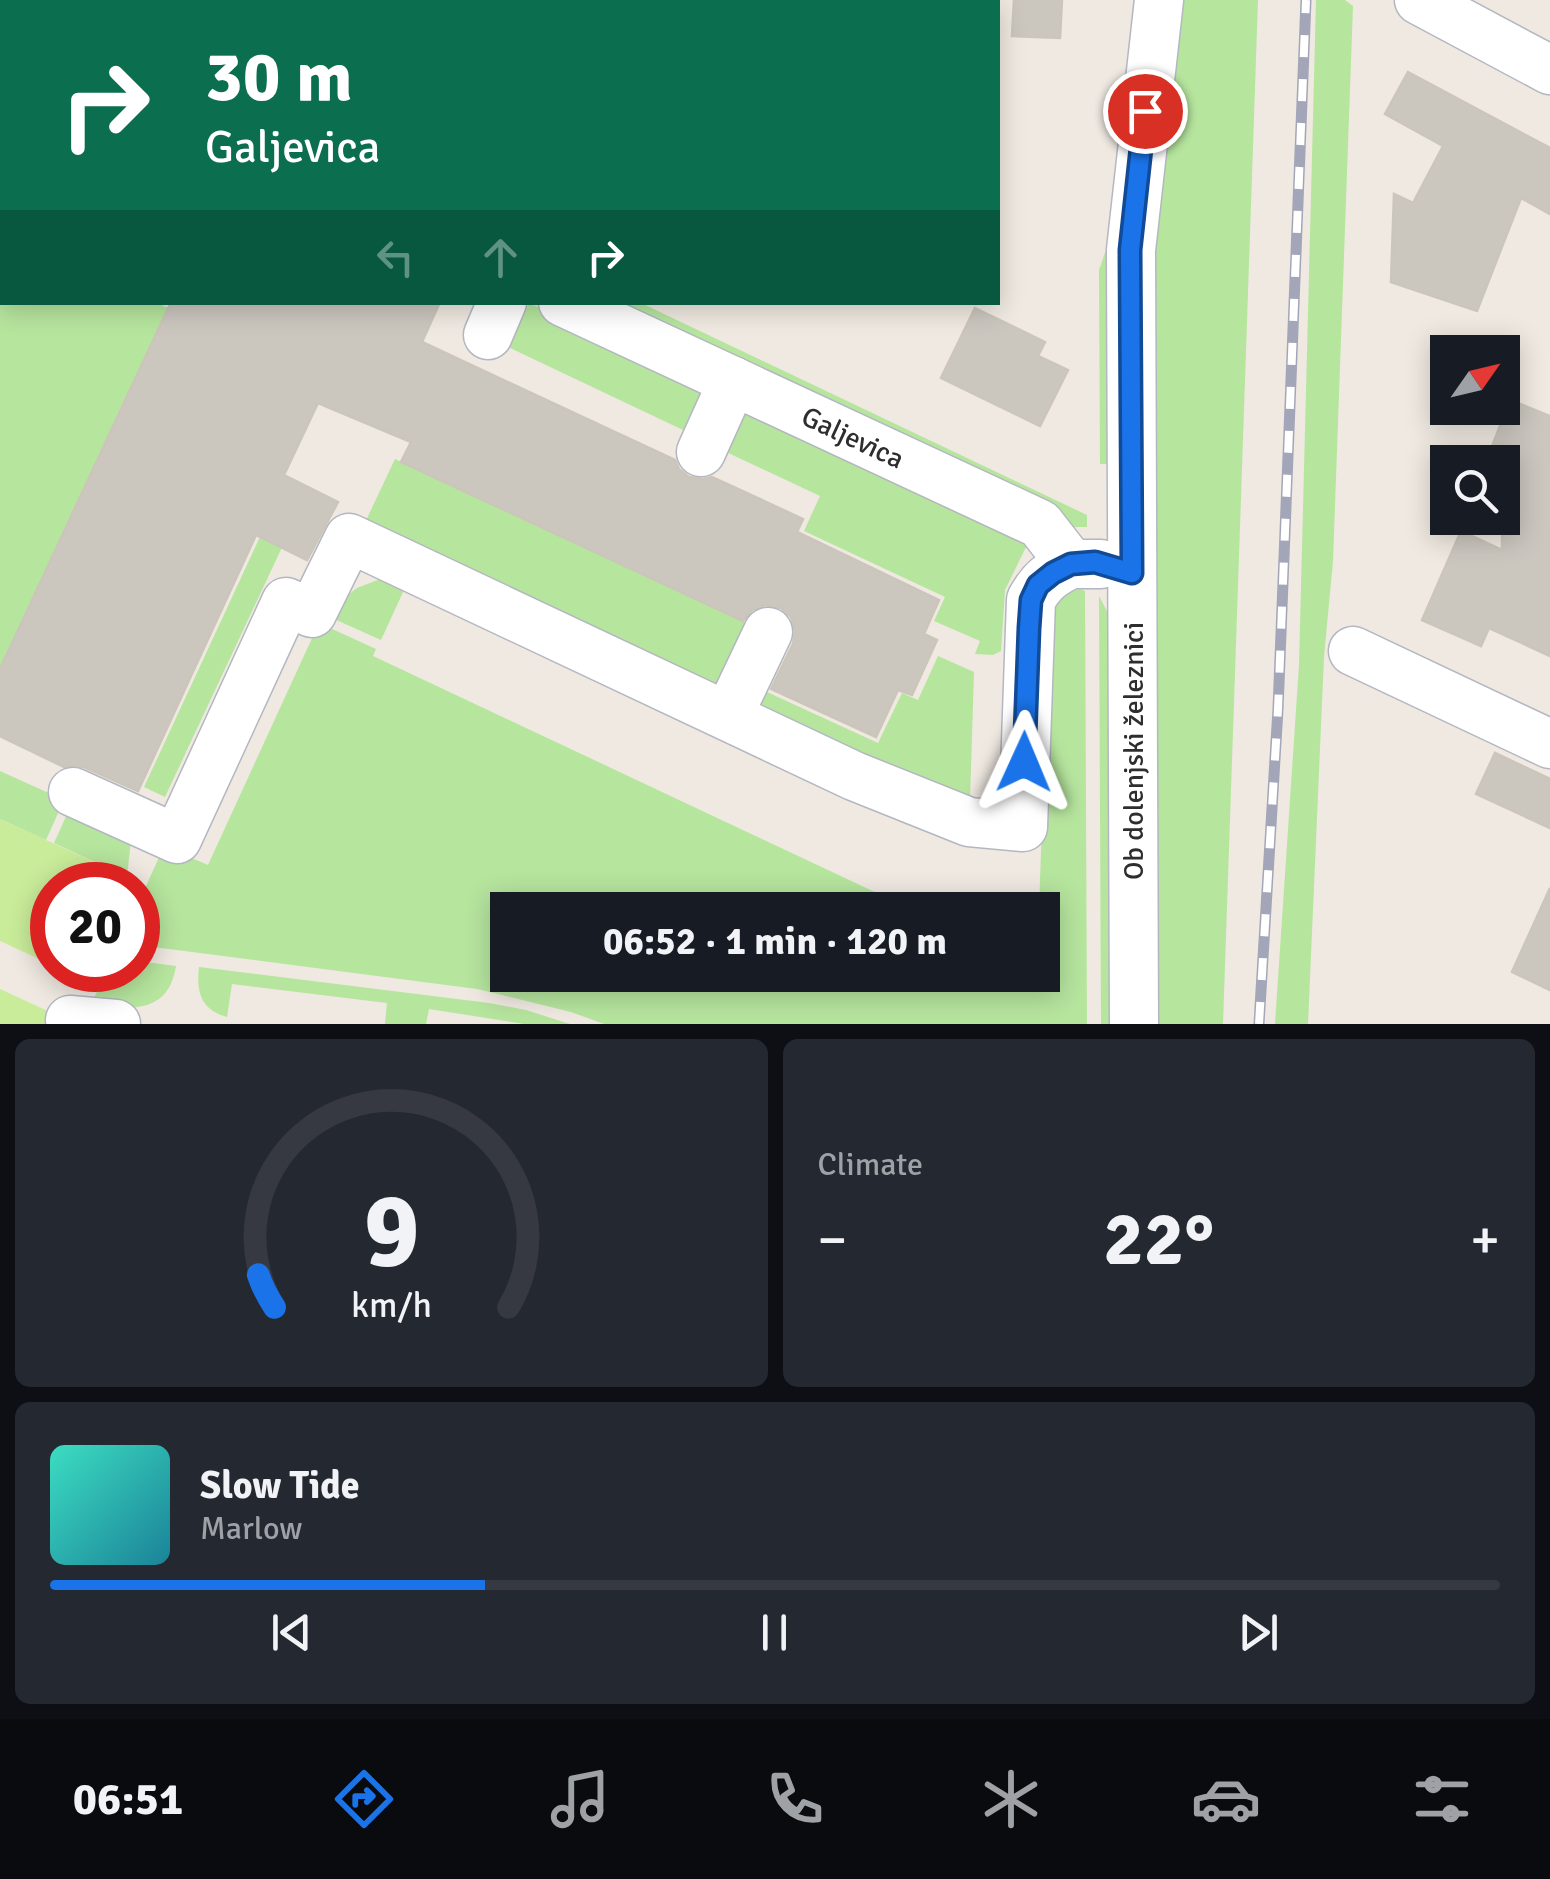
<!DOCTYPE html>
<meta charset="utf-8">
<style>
:root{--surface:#171b24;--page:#242831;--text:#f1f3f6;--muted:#9ea1a6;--line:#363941;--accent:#1a73e8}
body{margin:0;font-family:Signika,sans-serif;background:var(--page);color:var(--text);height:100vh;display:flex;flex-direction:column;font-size:38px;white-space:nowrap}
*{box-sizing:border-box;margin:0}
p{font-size:32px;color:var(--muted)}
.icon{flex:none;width:55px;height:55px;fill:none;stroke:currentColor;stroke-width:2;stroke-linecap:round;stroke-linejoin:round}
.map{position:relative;height:1024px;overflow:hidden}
.details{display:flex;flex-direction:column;gap:15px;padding:15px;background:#0d0f14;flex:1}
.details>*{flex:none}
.hud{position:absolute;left:0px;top:0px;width:1000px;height:305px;box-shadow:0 5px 25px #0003;background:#0b6e4f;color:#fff;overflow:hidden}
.needle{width:65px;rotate:56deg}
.tools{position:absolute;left:1430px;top:335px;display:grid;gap:20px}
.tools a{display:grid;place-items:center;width:90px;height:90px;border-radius:0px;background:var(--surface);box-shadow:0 5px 25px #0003;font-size:50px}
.speed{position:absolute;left:30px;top:862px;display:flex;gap:20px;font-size:50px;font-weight:700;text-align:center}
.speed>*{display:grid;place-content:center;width:130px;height:130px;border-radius:50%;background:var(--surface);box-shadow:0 5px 25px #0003;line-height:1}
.speed .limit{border:15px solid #d22;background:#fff;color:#111}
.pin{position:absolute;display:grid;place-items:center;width:85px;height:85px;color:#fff;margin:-42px;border:5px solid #fff;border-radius:50%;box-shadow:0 2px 10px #0007}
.me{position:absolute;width:110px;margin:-55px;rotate:1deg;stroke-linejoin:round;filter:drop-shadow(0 0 8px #0008)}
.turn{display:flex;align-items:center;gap:35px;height:210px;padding:0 40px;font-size:45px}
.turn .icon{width:130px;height:130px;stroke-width:2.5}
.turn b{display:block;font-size:70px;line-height:85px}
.lanes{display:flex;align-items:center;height:95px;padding:0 40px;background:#0003;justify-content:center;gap:50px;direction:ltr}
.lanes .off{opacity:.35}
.big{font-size:75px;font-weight:700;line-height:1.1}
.details .widget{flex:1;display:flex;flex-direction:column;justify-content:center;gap:15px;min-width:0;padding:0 35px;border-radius:15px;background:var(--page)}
.details .dial{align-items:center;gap:0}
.dial svg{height:260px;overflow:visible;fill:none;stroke:var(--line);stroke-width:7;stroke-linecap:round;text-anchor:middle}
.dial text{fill:var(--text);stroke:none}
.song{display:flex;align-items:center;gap:30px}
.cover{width:120px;height:120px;border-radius:15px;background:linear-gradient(135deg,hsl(170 70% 55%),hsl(190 70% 35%))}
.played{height:10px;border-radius:5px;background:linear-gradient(90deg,var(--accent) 30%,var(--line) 30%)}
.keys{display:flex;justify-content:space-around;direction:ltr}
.heat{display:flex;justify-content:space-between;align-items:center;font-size:55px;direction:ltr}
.details .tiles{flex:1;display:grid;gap:15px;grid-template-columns:1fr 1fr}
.widget:last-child{grid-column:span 2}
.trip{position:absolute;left:490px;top:892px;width:570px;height:100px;border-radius:0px;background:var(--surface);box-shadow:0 5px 25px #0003;font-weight:700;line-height:100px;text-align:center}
.dock{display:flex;height:160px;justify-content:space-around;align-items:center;background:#090b0e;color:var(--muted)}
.dock .icon{width:70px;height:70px}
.dock .on{color:var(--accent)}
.dock b{font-size:45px;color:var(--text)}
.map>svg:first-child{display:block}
.green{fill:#b6e59e}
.pitch{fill:#c9ec9a}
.building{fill:#cbc7bf;stroke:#cbc5ba;stroke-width:2.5}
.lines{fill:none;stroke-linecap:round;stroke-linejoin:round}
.minor-casing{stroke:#b4b7c1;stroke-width:51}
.minor{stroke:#fff;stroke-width:48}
.rail-casing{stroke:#a3a6b8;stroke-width:11}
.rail{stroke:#fff;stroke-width:8;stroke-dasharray:22;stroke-linecap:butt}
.route-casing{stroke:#114b97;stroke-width:25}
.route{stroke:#1a73e8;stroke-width:18}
.labels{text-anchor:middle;stroke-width:8;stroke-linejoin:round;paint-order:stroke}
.street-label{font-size:28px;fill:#2e2e2e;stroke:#fff}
</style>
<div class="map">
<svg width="1550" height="1024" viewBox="0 0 1550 1024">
<rect width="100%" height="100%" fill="#efe9e1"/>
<path class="green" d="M1182 0H1258L1223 1024H1158L1154 254Z
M1316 0H1345L1353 6 1333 561 1324 657 1308 1024H1275L1299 665Z
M1109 241 1110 464H1100L1099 270Z
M0 258 2 302H155L168 308 0 669Z
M529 303 706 383 683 430 508 347Z
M616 303H641L1087 515V527H1072Z
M747 402 1032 535 1005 590 1001 651 993 655 975 654 980 641 934 621 945 597 804 531 820 496 724 451Z
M395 459 755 627 720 699 361 531Z
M285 483 307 494 165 797 144 787Z
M388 576 915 822 907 825 404 590 381 640 323 614 357 588Z
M1080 589 1085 591 1087 1024H604L571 1012 477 989 138 945V904L164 846 208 865 319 623 376 649 373 656 913 910H508V975H1042V910H1039L1049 617C1056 601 1062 594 1080 589Z
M1099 596 1110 617 1113 1024H1101Z
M938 656 974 672 970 801 744 710 756 687 878 743 902 693 918 700Z
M0 771 64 800 46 840 0 819Z
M72 803 132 832 126 885H108L114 871 54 843Z
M138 961 176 966C168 1016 130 1007 89 1009L107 970H138Z
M199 967 489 1003 526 1010 570 1024H524L429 1009 426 1024H385L387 1003 232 984 227 1017C201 1010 196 992 199 967Z"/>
<path class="pitch" d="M0 819 114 871 108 885H52V965L0 941Z
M0 989 50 1012 45 1024H0Z"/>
<path class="building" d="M1014 0H1062L1060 38 1012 36Z
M1408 72 1550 148V214L1521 198 1477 311 1391 282 1394 194 1413 203 1443 146 1385 114Z
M171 302H440L422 342 675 460 679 469 689 477 703 479 712 477 803 519 797 532 939 600 924 634 937 640 912 695 898 690 876 737 771 689 793 644 795 631 791 617 781 608 765 605 752 610 743 621 401 462 411 442 318 403 284 475 338 502 307 560 256 535 138 791 84 767H64L0 736V669Z
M975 308 1045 342 1038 356 1068 370 1040 426 941 378Z
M1510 400 1550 416V656L1489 628 1481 646 1422 620 1461 531 1502 550V462H1486Z
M1495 753 1550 779V828L1476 794Z
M1550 888V990L1512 972Z"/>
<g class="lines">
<g class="minor-casing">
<g id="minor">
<path d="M514 0 519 2"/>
<path d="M1419 0 1550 70"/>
<path id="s1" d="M563 302 1040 524 1071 564H1101"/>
<path d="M488 335 502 302"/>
<path d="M701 452 733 381"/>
<path d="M1353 651 1550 744"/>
<path d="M728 716 768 632"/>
<path d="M73 792 177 839 286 602 312 613 349 538 854 776 969 822 1023 827 1031 600C1041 581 1052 573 1071 564"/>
<path d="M70 1020 116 1024"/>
<path d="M1134 1024 1131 250 1159 0"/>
</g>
</g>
<use href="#minor" class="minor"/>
<g class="rail-casing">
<path id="rail" d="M1259 1024 1278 709 1306 0"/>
</g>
<use href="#rail" class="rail"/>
</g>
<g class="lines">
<g class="route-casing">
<path id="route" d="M1024 762 1029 628 1031 600 1038 585 1053 573 1071 564 1095 562 1132 573 1130 250 1145 111"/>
</g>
<use href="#route" class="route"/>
</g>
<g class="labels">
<g class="street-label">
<text dy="10" stroke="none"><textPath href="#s1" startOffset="320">Galjevica</textPath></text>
<text transform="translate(1133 751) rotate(-90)" y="10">Ob dolenjski železnici</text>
</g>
</g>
</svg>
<div class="tools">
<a><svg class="needle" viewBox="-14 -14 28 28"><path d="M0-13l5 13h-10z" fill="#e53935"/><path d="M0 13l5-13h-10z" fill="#9ea1a6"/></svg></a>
<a><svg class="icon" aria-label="search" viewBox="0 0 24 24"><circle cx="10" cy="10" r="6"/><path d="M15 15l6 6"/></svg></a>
</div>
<div class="speed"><div class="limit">20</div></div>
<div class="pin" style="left:1145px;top:111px;background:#d93025"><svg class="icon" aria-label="arrive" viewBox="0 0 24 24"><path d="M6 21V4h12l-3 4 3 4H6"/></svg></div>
<svg class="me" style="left:1024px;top:762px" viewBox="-20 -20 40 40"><path d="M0-17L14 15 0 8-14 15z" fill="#1a73e8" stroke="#fff" stroke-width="4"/></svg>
<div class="trip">06:52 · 1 min · 120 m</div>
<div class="hud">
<div class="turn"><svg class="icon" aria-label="right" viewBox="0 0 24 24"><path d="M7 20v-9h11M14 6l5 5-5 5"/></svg><div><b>30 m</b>Galjevica</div></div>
<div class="lanes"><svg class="icon off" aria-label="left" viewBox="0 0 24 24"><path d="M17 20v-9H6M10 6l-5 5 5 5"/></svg><svg class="icon off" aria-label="ahead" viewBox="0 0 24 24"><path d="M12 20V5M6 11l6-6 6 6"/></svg><svg class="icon" aria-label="right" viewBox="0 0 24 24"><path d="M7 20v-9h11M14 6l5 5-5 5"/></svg></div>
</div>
</div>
<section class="details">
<div class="tiles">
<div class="widget dial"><svg viewBox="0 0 100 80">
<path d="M14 69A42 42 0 1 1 86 69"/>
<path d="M14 69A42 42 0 0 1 9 59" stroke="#1a73e8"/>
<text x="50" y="56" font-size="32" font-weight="700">9</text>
<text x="50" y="72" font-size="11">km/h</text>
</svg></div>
<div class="widget"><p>Climate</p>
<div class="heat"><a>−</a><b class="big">22°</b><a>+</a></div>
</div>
<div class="widget">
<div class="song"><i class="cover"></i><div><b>Slow Tide</b><p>Marlow</p></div></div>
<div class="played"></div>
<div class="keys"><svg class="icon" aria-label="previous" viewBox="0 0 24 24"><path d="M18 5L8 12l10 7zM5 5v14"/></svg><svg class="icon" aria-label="pause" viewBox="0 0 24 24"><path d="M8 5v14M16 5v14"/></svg><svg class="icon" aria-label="next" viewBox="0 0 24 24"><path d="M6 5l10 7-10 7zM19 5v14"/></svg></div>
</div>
</div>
</section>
<nav class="dock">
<b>06:51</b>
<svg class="icon on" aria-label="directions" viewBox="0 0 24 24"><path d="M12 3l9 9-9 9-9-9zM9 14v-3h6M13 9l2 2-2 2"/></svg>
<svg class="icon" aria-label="music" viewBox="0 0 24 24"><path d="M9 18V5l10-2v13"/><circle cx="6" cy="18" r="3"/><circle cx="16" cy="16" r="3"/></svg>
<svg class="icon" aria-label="phone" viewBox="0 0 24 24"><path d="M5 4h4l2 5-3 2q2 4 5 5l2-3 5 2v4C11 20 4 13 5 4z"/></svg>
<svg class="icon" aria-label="climate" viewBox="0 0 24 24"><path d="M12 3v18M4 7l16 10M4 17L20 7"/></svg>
<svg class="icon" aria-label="car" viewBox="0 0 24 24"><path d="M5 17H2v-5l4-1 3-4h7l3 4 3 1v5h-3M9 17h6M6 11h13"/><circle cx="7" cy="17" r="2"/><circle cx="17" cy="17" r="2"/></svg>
<svg class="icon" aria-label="filters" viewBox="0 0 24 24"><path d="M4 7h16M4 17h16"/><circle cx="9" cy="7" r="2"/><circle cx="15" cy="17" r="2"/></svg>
</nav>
